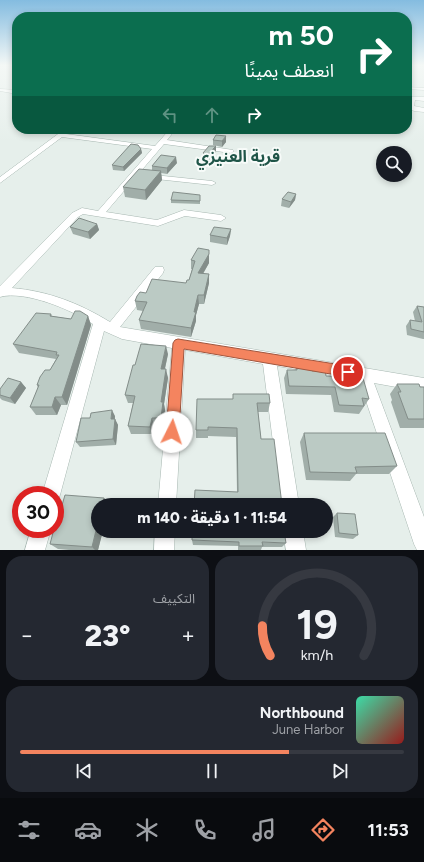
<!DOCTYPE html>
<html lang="ar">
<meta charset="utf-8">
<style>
:root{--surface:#171b24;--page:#242831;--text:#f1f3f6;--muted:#9ea1a6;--line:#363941;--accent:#f4845f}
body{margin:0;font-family:Figtree,"Noto Sans Arabic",sans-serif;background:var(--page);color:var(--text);direction:rtl;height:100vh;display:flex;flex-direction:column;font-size:15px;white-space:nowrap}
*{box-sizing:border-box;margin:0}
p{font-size:13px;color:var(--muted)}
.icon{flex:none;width:22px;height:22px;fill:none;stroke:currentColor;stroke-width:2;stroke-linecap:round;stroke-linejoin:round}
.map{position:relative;height:550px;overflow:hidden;direction:ltr}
.sheet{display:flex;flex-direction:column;gap:6px;padding:6px;background:#0d0f14;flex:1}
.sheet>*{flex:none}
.hud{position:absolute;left:12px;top:12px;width:400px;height:122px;border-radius:16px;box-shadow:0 2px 6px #0003;direction:rtl;background:#0b6e4f;color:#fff;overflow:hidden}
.buttons{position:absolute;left:376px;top:146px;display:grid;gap:8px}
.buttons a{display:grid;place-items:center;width:36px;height:36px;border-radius:50%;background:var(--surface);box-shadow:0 2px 6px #0003;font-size:20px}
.speed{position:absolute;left:12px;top:486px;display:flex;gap:8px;font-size:20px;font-weight:700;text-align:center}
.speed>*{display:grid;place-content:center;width:52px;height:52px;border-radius:50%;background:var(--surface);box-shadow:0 2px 6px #0003;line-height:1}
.speed .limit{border:6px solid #d22;background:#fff;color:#111}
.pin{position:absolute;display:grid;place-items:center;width:34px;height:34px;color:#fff;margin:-17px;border:2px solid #fff;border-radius:50%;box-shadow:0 1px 4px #0007}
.me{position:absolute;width:44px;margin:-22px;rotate:4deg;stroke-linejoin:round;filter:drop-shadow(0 0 3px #0008)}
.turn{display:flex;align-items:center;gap:14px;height:84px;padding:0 12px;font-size:18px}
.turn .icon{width:52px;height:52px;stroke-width:2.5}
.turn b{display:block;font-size:28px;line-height:34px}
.lanes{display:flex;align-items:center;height:38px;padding:0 12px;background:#0003;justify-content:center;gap:20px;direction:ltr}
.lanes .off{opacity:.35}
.big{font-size:30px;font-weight:800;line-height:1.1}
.sheet .tile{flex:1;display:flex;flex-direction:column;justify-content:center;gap:6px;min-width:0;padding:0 14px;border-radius:16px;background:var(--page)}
.sheet .dial{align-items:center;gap:0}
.dial svg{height:104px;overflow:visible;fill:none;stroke:var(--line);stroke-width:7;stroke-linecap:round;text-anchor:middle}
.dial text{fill:var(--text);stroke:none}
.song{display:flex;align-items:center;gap:12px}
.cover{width:48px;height:48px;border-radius:6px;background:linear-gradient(135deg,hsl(160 70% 55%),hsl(0 70% 35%))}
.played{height:4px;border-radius:2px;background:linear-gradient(90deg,var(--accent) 70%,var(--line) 70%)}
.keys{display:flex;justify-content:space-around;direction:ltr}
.heat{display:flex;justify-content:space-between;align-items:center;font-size:22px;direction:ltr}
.sheet .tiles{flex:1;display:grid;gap:6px;grid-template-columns:1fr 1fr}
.tile:last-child{grid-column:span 2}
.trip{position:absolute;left:91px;top:498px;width:242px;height:40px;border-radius:20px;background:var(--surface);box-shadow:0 2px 6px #0003;font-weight:800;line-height:40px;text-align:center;direction:rtl}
.menu{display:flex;height:64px;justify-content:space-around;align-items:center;background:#090b0e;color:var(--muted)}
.menu .icon{width:28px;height:28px}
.menu .on{color:var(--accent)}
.menu b{font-size:18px;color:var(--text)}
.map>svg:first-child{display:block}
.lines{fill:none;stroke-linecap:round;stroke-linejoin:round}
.minor-casing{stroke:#a8b8b2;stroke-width:1}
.minor{fill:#fff;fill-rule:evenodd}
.wall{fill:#a1aea9}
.shaded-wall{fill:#838d89}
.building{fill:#bbcac4;stroke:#838d89}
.route{fill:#f4845f;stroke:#9f563e}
.labels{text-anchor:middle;stroke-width:4;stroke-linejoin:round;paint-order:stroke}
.far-district-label{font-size:16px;font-weight:bold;fill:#1f5548;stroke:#f7fbf9}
</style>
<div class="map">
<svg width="424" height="550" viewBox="0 0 424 550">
<rect width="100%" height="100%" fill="#e6efeb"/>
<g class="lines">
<g class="minor-casing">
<path id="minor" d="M407 87 424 88V90L407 89Z
M0 89 17 90V94L0 91Z
M411 97H424V101L415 100 414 106 424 108V112L414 111 409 108Z
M66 129 69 131 66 134 155 146 170 129H176L167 140 233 150 234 151 231 153 164 144 106 212 157 220 184 210 221 215 226 218 221 221 185 216 158 226 83 214 78 217 12 288C48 291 79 303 110 322L155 267H163L164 270 163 273 120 327 424 378V392L374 383 424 517V550H417L414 544 359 380 277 366 299 505H281L263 364 185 350 176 505H158L172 348 122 339 104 331 60 495 57 501 55 502V495H42L93 324C72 310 25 290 0 297V286L72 213 82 208 98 211 152 149 62 137 0 183V177L58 134Z
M144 174 212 181 216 183 212 185 147 178 143 176Z
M31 529H51L45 550H25Z
M155 531H175L174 550H154Z
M283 531H303L306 550H286Z"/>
</g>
<use href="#minor" class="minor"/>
</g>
<path class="wall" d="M233 129H249L245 133 233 132Z
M216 135 226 142 222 147 213 145V140Z
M141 149 142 153 124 171 113 170 112 165Z
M216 152 207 162 203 159V153Z
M177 163 167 174 161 173 162 180 146 200 125 197 123 187 152 170V166Z
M296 194 295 200 289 208 281 206 282 199Z
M200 195V204L171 203V200Z
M97 224 99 230 90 239 73 234 70 227Z
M231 229 230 236 227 245 210 242V235Z
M209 250V263L203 274H209V283L204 304H199L196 315V321L191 337 141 329 139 320 143 311 137 310 135 301 146 293 186 283 189 280 192 269H191V260Z
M417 306 424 307V339H423L407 335 406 326 410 320 415 321 413 312Z
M51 314 52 316 71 319 88 316 91 325 67 405H61L57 415H36L30 407 38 388 37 385 50 370 56 359 19 353 13 344Z
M168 354 165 369 168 378 164 404 165 410 163 425H154L152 434H131L128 426 133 403H128L125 395 135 365Z
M297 366 326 376 369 399 359 414 334 412 331 395 286 394 284 378 287 370H295Z
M21 382 26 388 15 404 2 400 0 398V389Z
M397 384 424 387V428H400L391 402 392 400 390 394Z
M233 394 270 403 268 412H258L261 439 282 505 237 492 236 437 208 436V438H196V430L233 399Z
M115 416V419L118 425 116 445 80 447 76 442Z
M304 433 397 466 389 474H356L350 481 306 480 300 442Z
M104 498 109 504 98 550H69L58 549 50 544Z
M337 513 358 535 353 539 335 537 333 517Z
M192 540 286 543 282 547H262L261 550H238V546L193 545Z"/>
<path class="shaded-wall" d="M246 129H249L245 133Z
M226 136V142L222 147V141Z
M216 146V152L207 162 206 156Z
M141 149 142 153 124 171 123 167Z
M176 157 177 163 167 174V168Z
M161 171 162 180 146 200 145 190Z
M296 194 295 200 289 208 291 202Z
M97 224 99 230 90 239 88 232Z
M231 229 230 236 227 245V238Z
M209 254V263L198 282V273Z
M209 274V283L204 304V295Z
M198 295 199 304 196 315V321L191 337V328L194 312Z
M88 316 91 325 67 405 62 397Z
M166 346 168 354 163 377 161 369Z
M166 369 168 378 164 404 165 410 163 425 161 418V402Z
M21 382 26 388 15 404 10 398Z
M55 397 61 405 57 415 52 407Z
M112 410 115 416 114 425 111 419Z
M152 418 154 425 152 434 150 427Z
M115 419 118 425 116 445 113 439Z
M104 498 109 504V505H102Z
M98 522V531H103L98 550H95L92 547Z"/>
<path class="building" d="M216 135 226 136 222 141 213 140Z
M131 144 138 145 141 149 123 167 112 165Z
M209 146H216L206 156 203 153Z
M161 155 176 157 167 168 152 166Z
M139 169 161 171 145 190 123 187Z
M173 192 200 195V201L171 200Z
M288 192 296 194 291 202 282 199Z
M79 218 97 224 88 232 70 227Z
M214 227 231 229 227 238 210 235Z
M198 248 209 250V254L198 273 209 274 204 295H198L194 312H196L191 328 139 320 147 302 135 301 137 296 140 292 146 293 152 279 186 283 187 280H189L195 261 191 260Z
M417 306 424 307V332L411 329 410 320 422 322Z
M75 311H80L88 316 62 397H55L52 407H30L39 385H37L40 377 45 370H50L59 355H56L57 352 13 344 36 313 51 314 50 316 71 319Z
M141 344 166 346 161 369H166L161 402H163L161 418H152L150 427 128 426 135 396 125 395 133 365H135Z
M297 366H311L312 371H325L326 376 363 378 369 399 362 398 364 406 339 405 335 387 289 386 287 370H297Z
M8 378 21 382 10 398 0 395V389Z
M397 384H419L420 387H424V419H408L398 392H401Z
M233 394H269L270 403H257L261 439H274L282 505H194L195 490 238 492 237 428 208 427V430H196L197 399H233Z
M112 410 111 419H115L113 439 76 442 81 418H90L91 413Z
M304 433H385L397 466 355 467 357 473 310 472Z
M65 495 104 498 102 505H98V522L92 547 50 544 54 529H55Z
M337 513 355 514 358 535 339 533Z
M192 531H284L286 543 262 542 263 546H239V542L192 540Z"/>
<linearGradient id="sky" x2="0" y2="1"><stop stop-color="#84bce0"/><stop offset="0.46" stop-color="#f4f8f6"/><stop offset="1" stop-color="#f4f8f6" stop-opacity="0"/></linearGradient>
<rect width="424" height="142" fill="url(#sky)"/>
<path class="route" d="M178 339 348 366 352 368 354 372 352 375 348 377 184 349 179 432 177 436 172 438 168 436 166 432 173 343 175 340Z"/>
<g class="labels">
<g class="far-district-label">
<text x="238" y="162">قرية العنيزي</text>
</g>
</g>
</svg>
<div class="buttons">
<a><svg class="icon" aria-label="search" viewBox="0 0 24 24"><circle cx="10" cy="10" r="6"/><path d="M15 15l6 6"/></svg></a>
</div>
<div class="speed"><div class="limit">30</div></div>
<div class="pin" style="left:348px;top:372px;background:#d93025"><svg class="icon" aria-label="arrive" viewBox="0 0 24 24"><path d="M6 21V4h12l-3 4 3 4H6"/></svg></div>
<svg class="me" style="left:172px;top:432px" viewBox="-20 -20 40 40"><circle r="19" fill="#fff"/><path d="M0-13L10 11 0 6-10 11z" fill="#f4845f"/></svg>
<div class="trip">11:54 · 1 دقيقة · 140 m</div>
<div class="hud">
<div class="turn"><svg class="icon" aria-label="right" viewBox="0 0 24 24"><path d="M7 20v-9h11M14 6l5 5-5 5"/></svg><div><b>50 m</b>انعطف يمينًا</div></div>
<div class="lanes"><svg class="icon off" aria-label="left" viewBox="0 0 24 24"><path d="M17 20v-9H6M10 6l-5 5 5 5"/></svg><svg class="icon off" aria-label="ahead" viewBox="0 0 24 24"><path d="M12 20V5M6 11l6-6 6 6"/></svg><svg class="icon" aria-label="right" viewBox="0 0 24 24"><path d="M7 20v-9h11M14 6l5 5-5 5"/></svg></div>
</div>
</div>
<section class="sheet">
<div class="tiles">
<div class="tile dial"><svg viewBox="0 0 100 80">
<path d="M14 69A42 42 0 1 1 86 69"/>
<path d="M14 69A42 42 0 0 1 8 46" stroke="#f4845f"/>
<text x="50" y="56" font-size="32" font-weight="700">19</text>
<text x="50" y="72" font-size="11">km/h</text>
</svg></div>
<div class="tile"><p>التكييف</p>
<div class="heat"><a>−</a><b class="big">23°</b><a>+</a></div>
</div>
<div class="tile">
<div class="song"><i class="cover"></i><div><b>Northbound</b><p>June Harbor</p></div></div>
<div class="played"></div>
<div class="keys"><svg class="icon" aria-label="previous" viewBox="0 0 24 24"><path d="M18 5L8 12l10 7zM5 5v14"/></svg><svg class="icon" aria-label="pause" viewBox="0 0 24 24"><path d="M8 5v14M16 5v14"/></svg><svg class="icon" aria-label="next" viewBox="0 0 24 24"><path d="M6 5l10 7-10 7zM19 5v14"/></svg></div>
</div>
</div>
</section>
<nav class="menu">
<b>11:53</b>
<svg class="icon on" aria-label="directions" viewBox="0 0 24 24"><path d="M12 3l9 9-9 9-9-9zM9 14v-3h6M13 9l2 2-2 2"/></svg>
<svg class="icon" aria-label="music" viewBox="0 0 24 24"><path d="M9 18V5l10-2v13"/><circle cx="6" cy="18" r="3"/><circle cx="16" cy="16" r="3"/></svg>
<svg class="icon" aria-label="phone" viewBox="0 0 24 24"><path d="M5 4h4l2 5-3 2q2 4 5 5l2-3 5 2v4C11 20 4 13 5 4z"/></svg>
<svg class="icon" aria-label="climate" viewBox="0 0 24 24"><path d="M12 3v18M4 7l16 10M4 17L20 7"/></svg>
<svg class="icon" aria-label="car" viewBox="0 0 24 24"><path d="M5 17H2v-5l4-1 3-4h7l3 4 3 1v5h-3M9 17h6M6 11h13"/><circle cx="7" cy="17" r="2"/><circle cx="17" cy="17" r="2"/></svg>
<svg class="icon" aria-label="filters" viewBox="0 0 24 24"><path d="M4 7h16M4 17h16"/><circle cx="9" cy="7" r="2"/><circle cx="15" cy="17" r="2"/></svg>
</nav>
